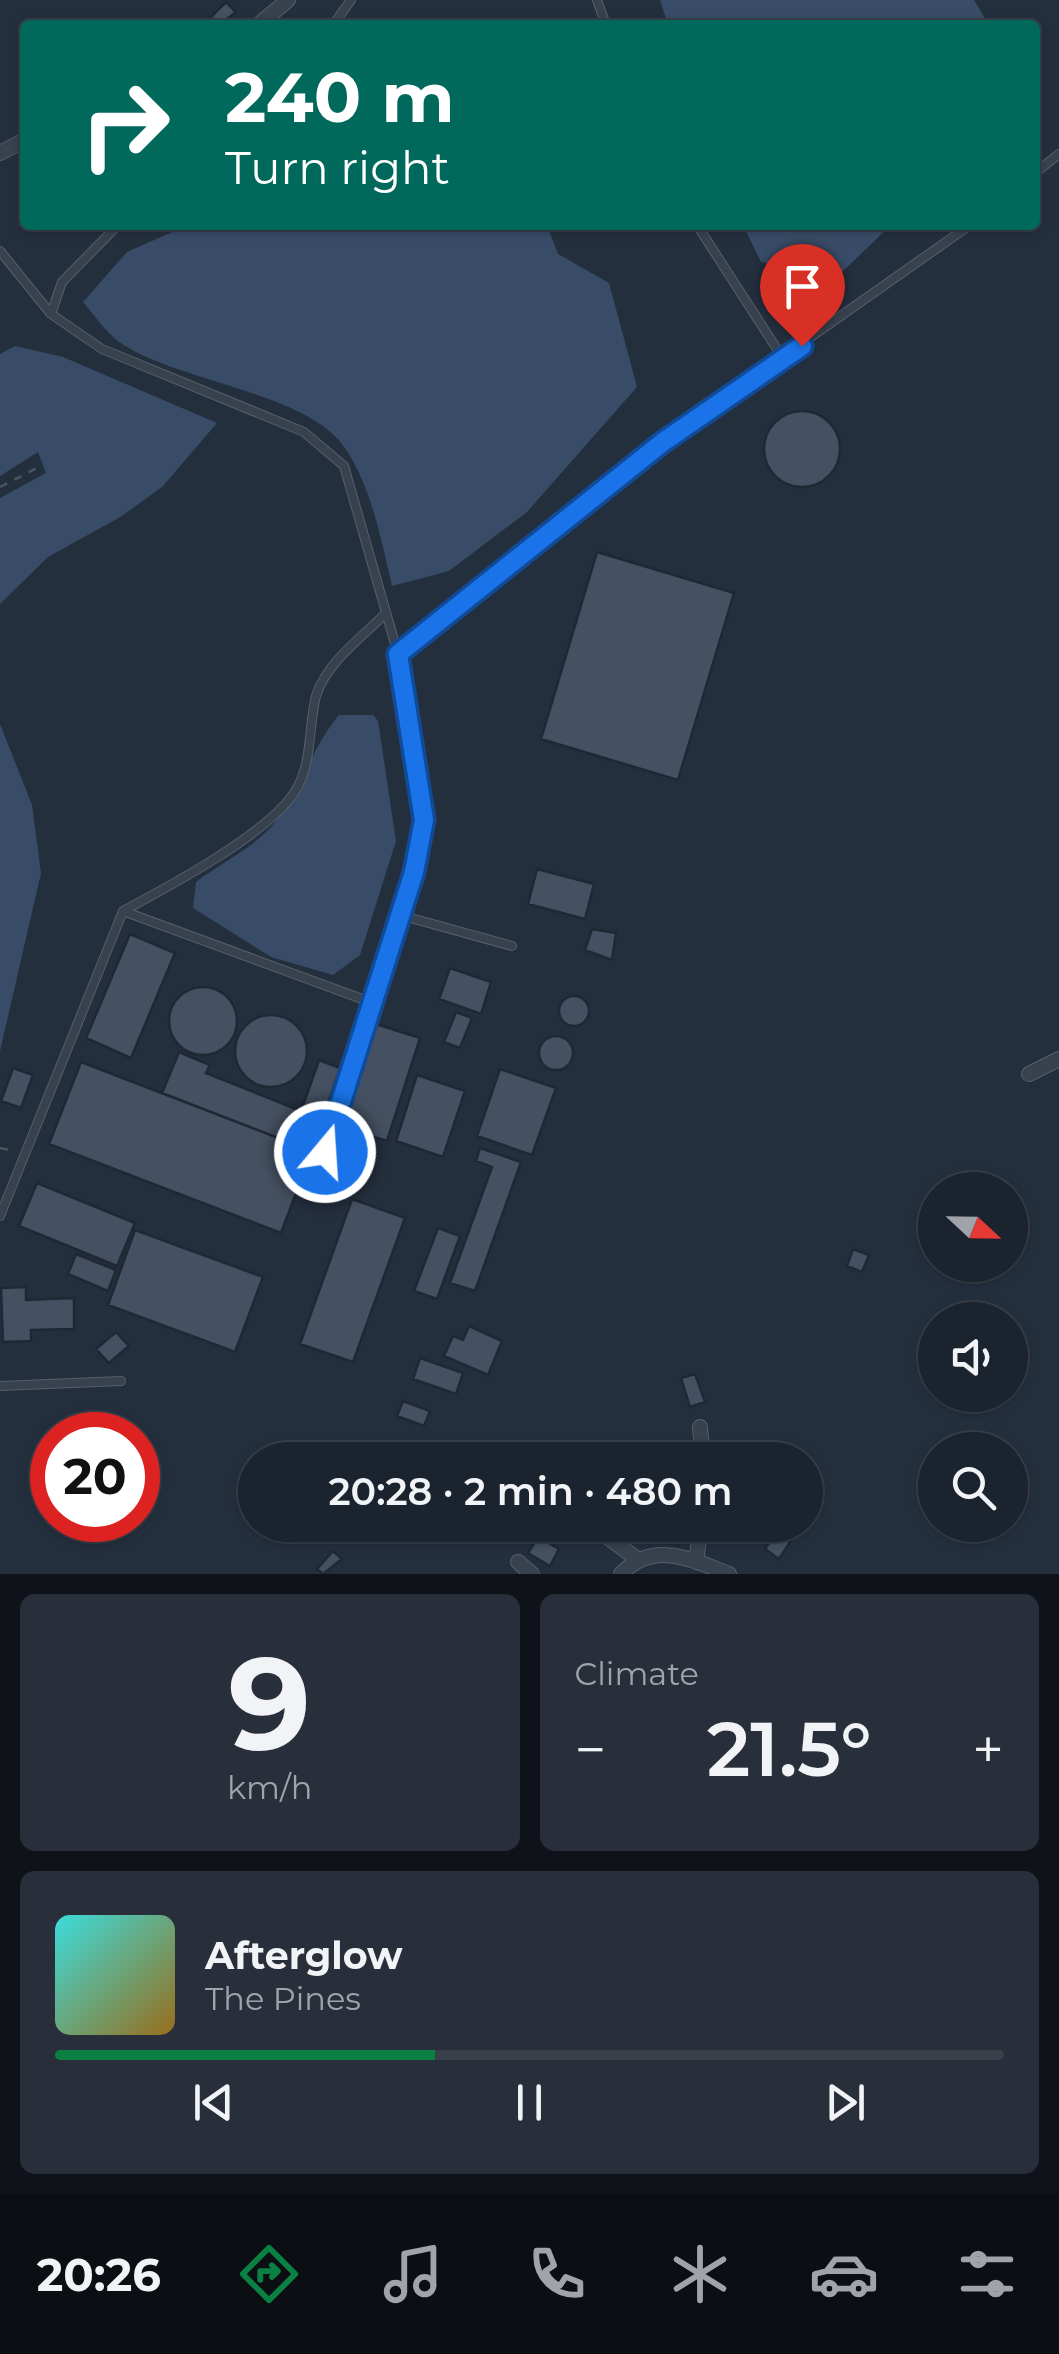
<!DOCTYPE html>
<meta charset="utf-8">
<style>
:root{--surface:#1b232e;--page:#282f3a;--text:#f1f3f6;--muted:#a0a4aa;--line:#39404a;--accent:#0b8043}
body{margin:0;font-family:Montserrat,sans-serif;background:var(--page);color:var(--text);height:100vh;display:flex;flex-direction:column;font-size:38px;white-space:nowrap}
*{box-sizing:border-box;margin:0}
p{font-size:32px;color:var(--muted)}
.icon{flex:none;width:55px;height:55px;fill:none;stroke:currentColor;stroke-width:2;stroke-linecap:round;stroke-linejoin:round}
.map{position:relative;height:1574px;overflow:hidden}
.panel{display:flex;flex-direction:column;gap:20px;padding:20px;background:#0f1319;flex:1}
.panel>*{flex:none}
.banner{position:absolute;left:20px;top:20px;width:1020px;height:210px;border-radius:10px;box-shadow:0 2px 8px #0004,0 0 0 2px var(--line);background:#00695c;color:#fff;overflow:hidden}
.needle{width:65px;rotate:112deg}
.fabs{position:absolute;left:918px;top:1172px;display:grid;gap:20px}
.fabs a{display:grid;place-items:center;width:110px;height:110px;border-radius:50%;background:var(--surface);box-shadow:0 2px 8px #0004,0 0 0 2px var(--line);font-size:50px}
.speed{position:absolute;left:30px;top:1412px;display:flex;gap:20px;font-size:50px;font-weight:700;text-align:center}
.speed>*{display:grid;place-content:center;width:130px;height:130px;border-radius:50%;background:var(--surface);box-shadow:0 2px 8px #0004,0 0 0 2px var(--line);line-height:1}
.speed .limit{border:15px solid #d22;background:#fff;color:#111}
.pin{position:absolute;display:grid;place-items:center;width:85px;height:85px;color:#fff;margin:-102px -42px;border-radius:50% 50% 50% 0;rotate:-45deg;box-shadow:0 0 10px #0007}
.pin .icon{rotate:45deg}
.me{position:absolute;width:110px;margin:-55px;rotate:18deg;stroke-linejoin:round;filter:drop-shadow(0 0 8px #0008)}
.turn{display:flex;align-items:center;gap:35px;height:210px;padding:0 40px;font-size:45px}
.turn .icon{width:130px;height:130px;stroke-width:2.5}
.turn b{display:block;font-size:70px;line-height:85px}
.big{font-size:75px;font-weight:600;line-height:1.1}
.panel .tile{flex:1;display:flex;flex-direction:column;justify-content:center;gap:15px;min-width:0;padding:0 35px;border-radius:15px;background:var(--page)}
.panel .dial{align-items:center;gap:0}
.dial b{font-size:130px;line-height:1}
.song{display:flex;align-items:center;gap:30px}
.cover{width:120px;height:120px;border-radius:15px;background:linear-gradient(135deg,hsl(180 70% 55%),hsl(40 70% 35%))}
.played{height:10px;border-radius:5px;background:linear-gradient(90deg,var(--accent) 40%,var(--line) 40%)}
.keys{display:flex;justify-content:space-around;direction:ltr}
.heat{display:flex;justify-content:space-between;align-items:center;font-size:55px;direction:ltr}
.panel .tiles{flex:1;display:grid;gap:20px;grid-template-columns:1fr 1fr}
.tile:last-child{grid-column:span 2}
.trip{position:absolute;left:238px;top:1442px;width:585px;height:100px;border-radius:50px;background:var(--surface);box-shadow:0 2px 8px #0004,0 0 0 2px var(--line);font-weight:600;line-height:100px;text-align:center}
.dock{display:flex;height:160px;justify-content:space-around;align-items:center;background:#0b0e12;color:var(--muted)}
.dock .icon{width:70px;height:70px}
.dock .active{color:var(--accent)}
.dock b{font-size:45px;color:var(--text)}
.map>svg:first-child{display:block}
.water{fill:#394c67}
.building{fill:#455162;stroke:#1f2835;stroke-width:2.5}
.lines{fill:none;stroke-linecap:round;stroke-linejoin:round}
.service-casing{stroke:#565f6c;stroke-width:10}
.minor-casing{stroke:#565f6c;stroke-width:16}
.path{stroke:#44595c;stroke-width:2.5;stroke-dasharray:8 8;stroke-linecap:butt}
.service{stroke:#38414e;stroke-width:8}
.minor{stroke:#38414e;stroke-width:14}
.route-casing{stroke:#114b97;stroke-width:25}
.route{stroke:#1a73e8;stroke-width:18}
</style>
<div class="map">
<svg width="1059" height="1574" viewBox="0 0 1059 1574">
<rect width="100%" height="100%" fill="#242f3e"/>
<path class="water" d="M660 0H974L989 25H668Z
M188 225H547L558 254 609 283 637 387 527 512 449 571 392 586C381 540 372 488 345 448 308 392 177 382 119 342 106 332 94 315 83 302L127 252Z
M743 225H891L841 273 761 262Z
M15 346 63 357 217 423 163 486 122 516 48 557 0 604V498L46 473 38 452 0 476V354Z
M339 715H373L378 721 396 841 360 955 333 975 271 957 193 908 196 882C222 862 256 847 276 821 302 787 312 747 339 715Z
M0 724 32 805 41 873 0 1051Z"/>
<path class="building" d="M226 2 236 12 219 25 211 17Z
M764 449a38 38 0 1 1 76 0a38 38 0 1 1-76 0Z
M597 552 734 593 678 780 541 739Z
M537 869 594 884 585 919 528 904Z
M592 929 616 933 612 960 585 950Z
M130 934 175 953 131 1058 86 1038Z
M450 968 491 982 481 1014 439 999Z
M169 1021a34 34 0 1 1 68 0a34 34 0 1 1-68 0Z
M559 1011a15 15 0 1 1 30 0a15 15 0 1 1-30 0Z
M456 1012 472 1018 460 1048 444 1042Z
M235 1051a36 36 0 1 1 72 0a36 36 0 1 1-72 0Z
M376 1024 420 1038 387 1141 343 1128Z
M539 1053a17 17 0 1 1 34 0a17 17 0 1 1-34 0Z
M179 1052 210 1065 206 1073 301 1111 319 1060 340 1068 312 1151 162 1093Z
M81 1062 312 1151 281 1233 49 1144Z
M13 1068 33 1075 21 1108 1 1101Z
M500 1069 556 1088 532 1155 477 1136Z
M417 1075 465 1091 443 1157 396 1141Z
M480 1148 521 1162 475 1291 450 1283 492 1167 476 1161Z
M37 1183 135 1223 117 1266 19 1226Z
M352 1199 405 1218 353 1362 300 1344Z
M438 1228 460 1236 437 1299 414 1291Z
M135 1230 263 1277 235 1352 108 1305Z
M853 1249 869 1255 862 1272 847 1266Z
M76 1254 116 1270 108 1291 68 1274Z
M26 1287V1300L74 1298V1329L31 1330V1341L3 1342 1 1288Z
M469 1326 502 1341 488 1375 444 1356 453 1336 463 1340Z
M116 1332 129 1346 109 1363 96 1349Z
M420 1358 463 1373 456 1394 413 1379Z
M695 1374 705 1402 690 1407 681 1378Z
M403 1401 430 1411 424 1426 397 1416Z
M668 1525 685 1530 679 1546 664 1541Z
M779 1529 792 1539 779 1559 765 1549Z
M538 1537 559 1549 550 1566 528 1553Z
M333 1551 342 1559 323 1574 317 1569Z"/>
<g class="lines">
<g class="service-casing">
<path id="service" d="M597 0 606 25
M333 25 351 0
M1035 173 1059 154
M697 225 784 360
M0 251 51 314 102 349 304 432 344 466 398 654
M51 314 62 282 118 225
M123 911C168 887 266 835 294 793 313 765 308 727 316 696 326 663 361 638 385 614
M400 915 512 946
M325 1151 373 1003
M0 1216 123 911 373 1003 414 872 424 820 398 654 663 441 970 225
M0 1386 121 1381"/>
</g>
<g class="minor-casing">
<path id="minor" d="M258 25 288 0
M0 153 25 140
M1029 1074 1059 1059
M700 1427 703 1460
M591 1525 636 1558
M518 1562 532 1574
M696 1562 701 1525
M621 1574C653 1540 690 1559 729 1574"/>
</g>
<path class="path" d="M0 487 37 468
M0 1148 14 1151"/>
<use href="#service" class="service"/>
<use href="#minor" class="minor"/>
</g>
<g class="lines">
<g class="route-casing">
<path id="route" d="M325 1152 414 872 424 820 398 654 663 442 802 346"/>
</g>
<use href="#route" class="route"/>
</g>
</svg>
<div class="fabs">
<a><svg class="needle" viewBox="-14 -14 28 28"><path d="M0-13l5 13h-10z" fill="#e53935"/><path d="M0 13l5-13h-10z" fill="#a0a4aa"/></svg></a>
<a><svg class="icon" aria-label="sound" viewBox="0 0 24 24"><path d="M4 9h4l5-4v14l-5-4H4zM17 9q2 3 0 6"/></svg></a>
<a><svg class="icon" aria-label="search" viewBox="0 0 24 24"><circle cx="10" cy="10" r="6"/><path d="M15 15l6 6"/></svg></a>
</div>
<div class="speed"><div class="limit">20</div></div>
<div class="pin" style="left:802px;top:346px;background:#d93025"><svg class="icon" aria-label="arrive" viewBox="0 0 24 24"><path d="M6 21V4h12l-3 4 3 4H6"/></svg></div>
<svg class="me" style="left:325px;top:1152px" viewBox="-20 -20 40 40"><circle r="17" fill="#1a73e8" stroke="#fff" stroke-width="3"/><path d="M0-11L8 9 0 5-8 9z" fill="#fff"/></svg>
<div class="trip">20:28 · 2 min · 480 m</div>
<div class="banner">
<div class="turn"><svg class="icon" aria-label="right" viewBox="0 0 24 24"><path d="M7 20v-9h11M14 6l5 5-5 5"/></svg><div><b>240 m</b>Turn right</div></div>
</div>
</div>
<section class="panel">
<div class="tiles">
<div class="tile dial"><b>9</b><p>km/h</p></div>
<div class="tile"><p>Climate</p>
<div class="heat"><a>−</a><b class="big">21.5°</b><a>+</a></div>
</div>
<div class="tile">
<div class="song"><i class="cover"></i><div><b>Afterglow</b><p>The Pines</p></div></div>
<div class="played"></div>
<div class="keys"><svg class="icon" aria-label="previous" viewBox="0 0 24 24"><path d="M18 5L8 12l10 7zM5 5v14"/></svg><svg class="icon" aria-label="pause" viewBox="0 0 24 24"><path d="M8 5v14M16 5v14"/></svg><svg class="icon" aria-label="next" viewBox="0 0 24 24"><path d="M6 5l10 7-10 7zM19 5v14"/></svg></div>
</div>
</div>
</section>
<nav class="dock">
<b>20:26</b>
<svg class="icon active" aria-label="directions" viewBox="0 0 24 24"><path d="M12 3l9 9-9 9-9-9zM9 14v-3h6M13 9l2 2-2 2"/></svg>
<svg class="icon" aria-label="music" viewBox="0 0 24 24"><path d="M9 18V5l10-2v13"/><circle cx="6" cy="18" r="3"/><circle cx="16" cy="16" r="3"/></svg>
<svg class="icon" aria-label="phone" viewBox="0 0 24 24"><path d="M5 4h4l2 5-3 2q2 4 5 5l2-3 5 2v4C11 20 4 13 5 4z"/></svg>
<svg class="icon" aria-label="climate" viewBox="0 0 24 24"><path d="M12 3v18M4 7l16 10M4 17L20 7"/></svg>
<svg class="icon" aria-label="car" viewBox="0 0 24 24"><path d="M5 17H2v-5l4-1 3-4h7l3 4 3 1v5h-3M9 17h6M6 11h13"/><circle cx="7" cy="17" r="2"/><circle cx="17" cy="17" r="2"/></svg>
<svg class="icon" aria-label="filters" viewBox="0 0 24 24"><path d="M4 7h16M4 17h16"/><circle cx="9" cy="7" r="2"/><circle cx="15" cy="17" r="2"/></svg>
</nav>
